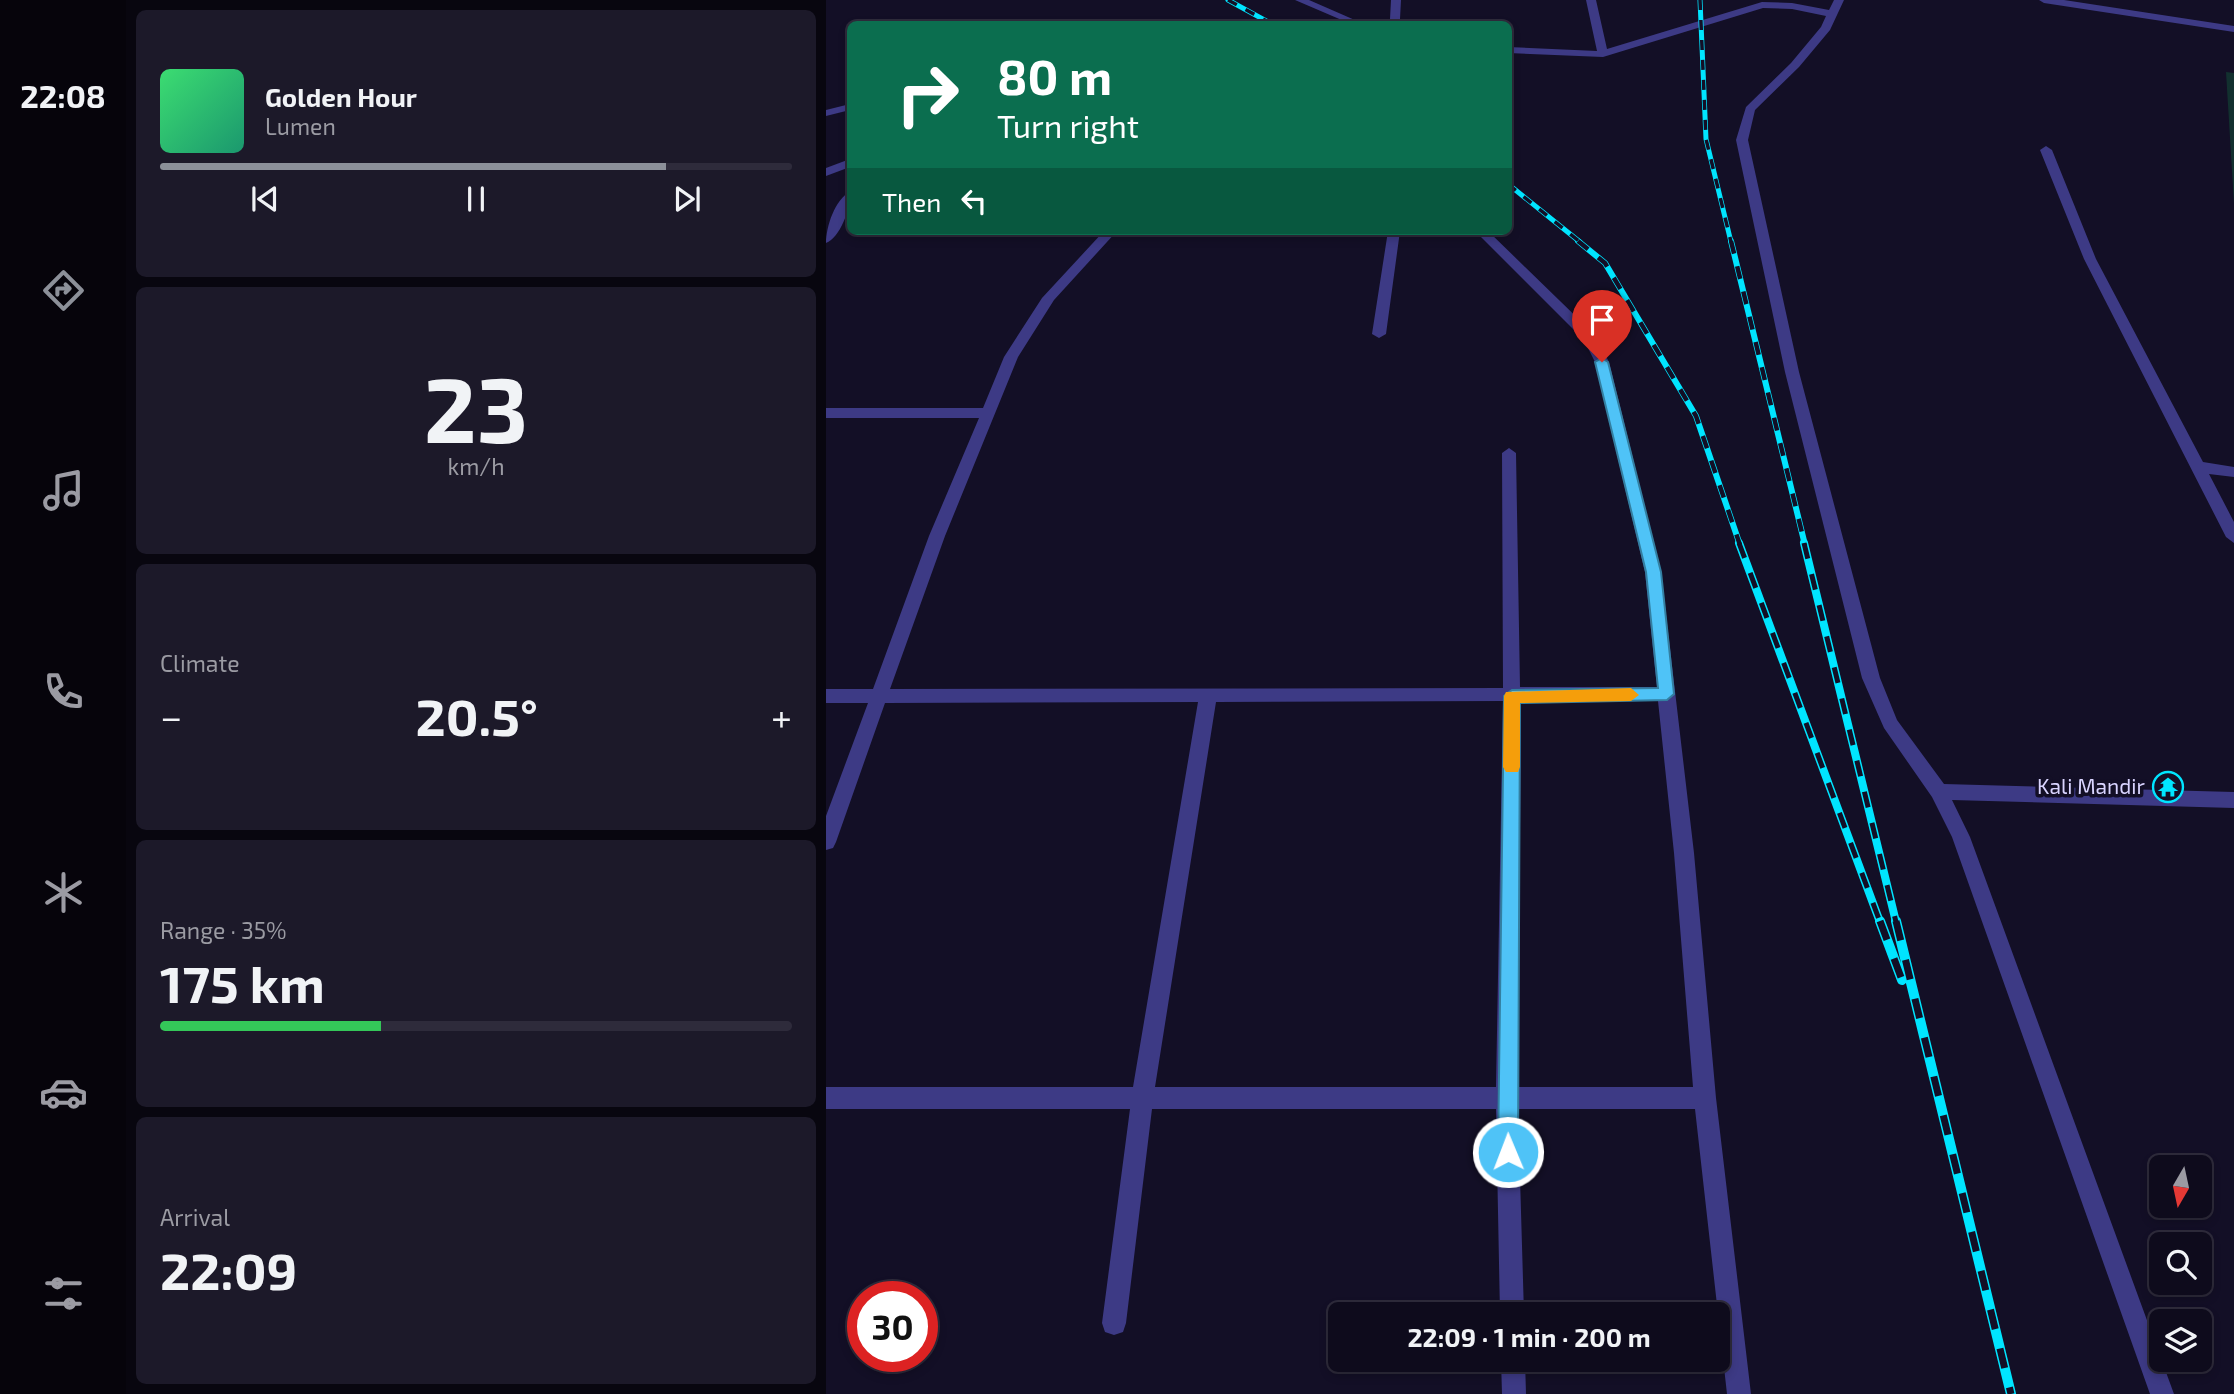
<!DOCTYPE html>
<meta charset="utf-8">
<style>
:root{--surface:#0e0b1c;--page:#1c1929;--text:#f1f3f6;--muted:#9b9ba3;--line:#2e2b3b;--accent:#8c9099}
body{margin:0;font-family:"Exo 2",sans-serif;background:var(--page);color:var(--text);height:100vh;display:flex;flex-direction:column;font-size:26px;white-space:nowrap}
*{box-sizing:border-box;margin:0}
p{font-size:23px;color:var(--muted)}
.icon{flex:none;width:38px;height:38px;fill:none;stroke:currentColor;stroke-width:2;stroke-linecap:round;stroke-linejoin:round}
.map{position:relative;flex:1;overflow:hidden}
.details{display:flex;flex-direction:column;gap:10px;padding:10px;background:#08060f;width:700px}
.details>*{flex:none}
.banner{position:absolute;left:21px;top:21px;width:665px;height:214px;border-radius:10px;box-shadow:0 4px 10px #0003,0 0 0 2px var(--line);background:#0b6e4f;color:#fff;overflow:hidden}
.needle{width:46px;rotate:189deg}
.controls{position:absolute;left:1323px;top:1155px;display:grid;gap:14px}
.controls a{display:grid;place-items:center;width:63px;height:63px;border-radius:10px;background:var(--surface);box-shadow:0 4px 10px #0003,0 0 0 2px var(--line);font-size:35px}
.speed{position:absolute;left:21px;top:1281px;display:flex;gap:14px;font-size:35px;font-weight:700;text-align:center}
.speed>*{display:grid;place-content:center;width:91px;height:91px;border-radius:50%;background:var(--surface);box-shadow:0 4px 10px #0003,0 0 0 2px var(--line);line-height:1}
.speed .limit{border:10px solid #d22;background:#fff;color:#111}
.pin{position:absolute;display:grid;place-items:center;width:60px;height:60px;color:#fff;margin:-72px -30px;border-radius:50% 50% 50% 0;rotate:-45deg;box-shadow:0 0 7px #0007}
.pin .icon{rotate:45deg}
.me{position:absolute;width:77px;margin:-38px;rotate:359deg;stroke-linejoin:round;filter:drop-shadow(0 0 5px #0008)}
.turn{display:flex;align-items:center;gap:24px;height:147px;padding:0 35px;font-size:32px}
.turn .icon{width:91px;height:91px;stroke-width:2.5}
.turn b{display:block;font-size:49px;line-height:60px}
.then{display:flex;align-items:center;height:66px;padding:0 35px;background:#0003;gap:14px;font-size:26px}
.big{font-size:52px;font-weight:700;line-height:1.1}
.details .widget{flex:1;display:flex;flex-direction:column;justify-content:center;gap:10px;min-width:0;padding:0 24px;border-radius:10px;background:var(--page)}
.details .dial{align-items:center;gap:0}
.dial b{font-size:91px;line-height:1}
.song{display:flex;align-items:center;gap:21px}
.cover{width:84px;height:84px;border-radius:10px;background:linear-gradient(135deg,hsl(140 70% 55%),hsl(160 70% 35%))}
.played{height:7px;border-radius:4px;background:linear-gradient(90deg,var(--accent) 80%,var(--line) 80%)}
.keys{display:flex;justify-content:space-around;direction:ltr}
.heat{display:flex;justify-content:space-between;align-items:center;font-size:38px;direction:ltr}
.charge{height:10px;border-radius:5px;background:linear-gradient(90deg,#34c759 35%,var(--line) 0)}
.trip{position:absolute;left:502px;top:1302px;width:402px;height:70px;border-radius:10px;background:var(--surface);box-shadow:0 4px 10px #0003,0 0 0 2px var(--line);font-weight:700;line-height:70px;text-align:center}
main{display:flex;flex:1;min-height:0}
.tab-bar{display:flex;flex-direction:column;width:126px;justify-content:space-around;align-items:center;background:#06040b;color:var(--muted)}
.tab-bar .icon{width:49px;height:49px}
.tab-bar .on{color:var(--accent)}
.tab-bar b{font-size:32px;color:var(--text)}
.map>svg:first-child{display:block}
.green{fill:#12302f}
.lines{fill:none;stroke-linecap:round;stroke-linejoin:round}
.service{fill:#3d3a85;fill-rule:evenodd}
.minor{fill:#3d3a85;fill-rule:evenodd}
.rail-far3-casing{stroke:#00e5ff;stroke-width:5}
.rail-far2-casing{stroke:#00e5ff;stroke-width:6}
.rail-far1-casing{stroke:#00e5ff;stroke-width:8}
.rail-casing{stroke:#00e5ff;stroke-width:10}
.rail-far3{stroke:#130f26;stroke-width:3.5;stroke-dasharray:10;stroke-linecap:butt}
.rail-far2{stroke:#130f26;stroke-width:4.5;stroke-dasharray:13;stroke-linecap:butt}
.rail-far1{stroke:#130f26;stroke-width:5;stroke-dasharray:16;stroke-linecap:butt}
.rail{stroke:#130f26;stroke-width:7;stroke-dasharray:20;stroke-linecap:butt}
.route{fill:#4fc3f7;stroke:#337fa1;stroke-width:2}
.slow{fill:#f59e0b}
.labels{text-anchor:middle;stroke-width:7;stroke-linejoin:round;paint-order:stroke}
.poi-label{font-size:21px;fill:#d9d4ff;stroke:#130f26;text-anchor:end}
</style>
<main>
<nav class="tab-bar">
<b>22:08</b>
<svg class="icon on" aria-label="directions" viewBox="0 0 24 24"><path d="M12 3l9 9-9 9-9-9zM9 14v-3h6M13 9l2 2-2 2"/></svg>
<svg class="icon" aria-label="music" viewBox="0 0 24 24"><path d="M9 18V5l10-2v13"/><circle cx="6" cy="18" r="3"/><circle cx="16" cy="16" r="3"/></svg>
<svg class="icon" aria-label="phone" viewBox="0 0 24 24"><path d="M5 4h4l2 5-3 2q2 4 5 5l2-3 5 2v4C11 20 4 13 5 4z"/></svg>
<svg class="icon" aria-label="climate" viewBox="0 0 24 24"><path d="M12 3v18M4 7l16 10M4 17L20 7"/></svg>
<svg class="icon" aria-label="car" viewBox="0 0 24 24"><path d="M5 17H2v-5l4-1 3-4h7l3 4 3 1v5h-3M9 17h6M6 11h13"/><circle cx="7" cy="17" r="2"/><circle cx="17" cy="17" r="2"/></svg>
<svg class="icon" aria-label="filters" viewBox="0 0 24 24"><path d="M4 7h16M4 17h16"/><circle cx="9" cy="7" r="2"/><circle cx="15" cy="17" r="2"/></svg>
</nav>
<section class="details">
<div class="widget">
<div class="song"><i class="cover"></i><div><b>Golden Hour</b><p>Lumen</p></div></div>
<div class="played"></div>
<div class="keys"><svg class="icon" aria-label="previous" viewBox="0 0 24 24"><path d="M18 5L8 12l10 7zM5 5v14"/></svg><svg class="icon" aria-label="pause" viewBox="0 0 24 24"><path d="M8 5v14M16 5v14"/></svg><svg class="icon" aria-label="next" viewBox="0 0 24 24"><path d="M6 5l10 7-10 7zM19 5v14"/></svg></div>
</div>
<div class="widget dial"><b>23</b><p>km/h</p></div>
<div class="widget"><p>Climate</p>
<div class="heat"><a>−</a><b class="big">20.5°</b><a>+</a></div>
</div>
<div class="widget"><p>Range · 35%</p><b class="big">175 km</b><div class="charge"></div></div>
<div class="widget"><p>Arrival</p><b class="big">22:09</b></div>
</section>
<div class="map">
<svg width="1408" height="1394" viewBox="0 0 1408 1394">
<rect width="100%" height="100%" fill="#130f26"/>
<path class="green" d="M1400 72 1408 73V204Z"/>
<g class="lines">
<path class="service" d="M24 104V110L0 116V110Z"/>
<path class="minor" d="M469 0H483L538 24H525Z
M565 0H575L574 19 571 24H561L564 19Z
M760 0H770L781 49 936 2 966 3 1003 10 1008 0H1018L1004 30 973 67 929 110 922 140 973 372 1054 678 1071 720 1118 784 1408 792V808L1126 800 1144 837 1348 1394H1324L1126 837 1106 797 1058 728 1036 678 959 372 910 140 920 107 965 63 995 27 1000 16 966 9 937 8 777 57 682 53V47L771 51Z
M1213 0H1238L1408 26V32L1218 3Z
M1220 146 1226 150 1270 259 1377 462 1408 467V477L1383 474 1408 522V543L1400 537 1258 259 1214 150Z
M24 159V167L0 176V168Z
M24 192C25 207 15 237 0 243 0 227 9 199 24 192Z
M278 231H291L228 300 192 357 119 536 64 689 677 688 676 453 683 448 690 453 694 687H831L819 572 769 362 758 340 649 231H662L769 335 783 362 835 572 868 853 890 1098 925 1394H901L869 1109H692L698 1314H674L670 1109H326L300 1323 297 1332 288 1335 279 1332 276 1323 304 1109H0V1087H307L372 702 59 703 10 842 7 848 0 850V816L42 703H0V689H47L103 536 153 418H0V408H157L178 357 216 298ZM677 701 670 1087H329L390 702ZM695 701H832L848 853 867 1087H692Z
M562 231H574L560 334 553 338 546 334Z
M675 1360H699L700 1394H676Z"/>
<g class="rail-far3-casing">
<path id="rail-far3" d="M402 0 446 24
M874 0 880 139 905 242
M682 184 754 242"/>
</g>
<g class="rail-far2-casing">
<path id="rail-far2" d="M752 241 779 263 870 416 914 545
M905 241 979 545"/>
</g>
<g class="rail-far1-casing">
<path id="rail-far1" d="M913 543 1054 922
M978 543 1070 922"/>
</g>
<g class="rail-casing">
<path id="rail" d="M1054 921 1076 980
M1070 921 1185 1394"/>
</g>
<use href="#rail-far3" class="rail-far3"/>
<use href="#rail-far2" class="rail-far2"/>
<use href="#rail-far1" class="rail-far1"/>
<use href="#rail" class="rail"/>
</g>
<path class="route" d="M776 358 782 362 835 572 848 694 841 700 694 703 692 1152 689 1159 682 1162 675 1159 672 1152 678 696 686 690 832 688 820 572 769 362Z"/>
<path class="slow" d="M805 688 813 695 805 701 694 703V767L692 772H680L677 767 678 696 680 692Z"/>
<defs>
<g id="temple-ring" transform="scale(1.575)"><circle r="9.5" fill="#130f26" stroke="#00e5ff" stroke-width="1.5"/><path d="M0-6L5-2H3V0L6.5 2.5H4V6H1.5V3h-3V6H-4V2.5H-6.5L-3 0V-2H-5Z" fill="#00e5ff"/></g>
</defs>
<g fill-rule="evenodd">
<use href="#temple-ring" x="1342" y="787"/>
</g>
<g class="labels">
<g class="poi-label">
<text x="1319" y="794">Kali Mandir</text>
</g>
</g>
</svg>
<div class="controls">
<a><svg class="needle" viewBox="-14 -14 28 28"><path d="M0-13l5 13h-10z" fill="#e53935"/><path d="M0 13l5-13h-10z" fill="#9b9ba3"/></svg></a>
<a><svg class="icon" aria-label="search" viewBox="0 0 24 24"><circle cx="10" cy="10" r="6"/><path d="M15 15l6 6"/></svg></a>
<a><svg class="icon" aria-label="layers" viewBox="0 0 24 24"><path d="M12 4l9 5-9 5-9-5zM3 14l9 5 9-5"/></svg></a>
</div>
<div class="speed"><div class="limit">30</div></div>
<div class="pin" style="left:776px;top:362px;background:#d93025"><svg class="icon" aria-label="arrive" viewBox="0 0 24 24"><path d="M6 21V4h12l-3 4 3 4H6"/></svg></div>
<svg class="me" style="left:682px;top:1152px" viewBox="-20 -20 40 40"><circle r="17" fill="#4fc3f7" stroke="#fff" stroke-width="3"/><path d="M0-11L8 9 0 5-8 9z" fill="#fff"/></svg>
<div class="trip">22:09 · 1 min · 200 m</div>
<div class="banner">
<div class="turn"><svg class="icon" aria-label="right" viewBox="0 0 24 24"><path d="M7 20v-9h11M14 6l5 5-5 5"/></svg><div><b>80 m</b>Turn right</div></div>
<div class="then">Then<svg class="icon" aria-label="left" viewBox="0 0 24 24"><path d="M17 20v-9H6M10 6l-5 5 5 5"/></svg></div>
</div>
</div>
</main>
